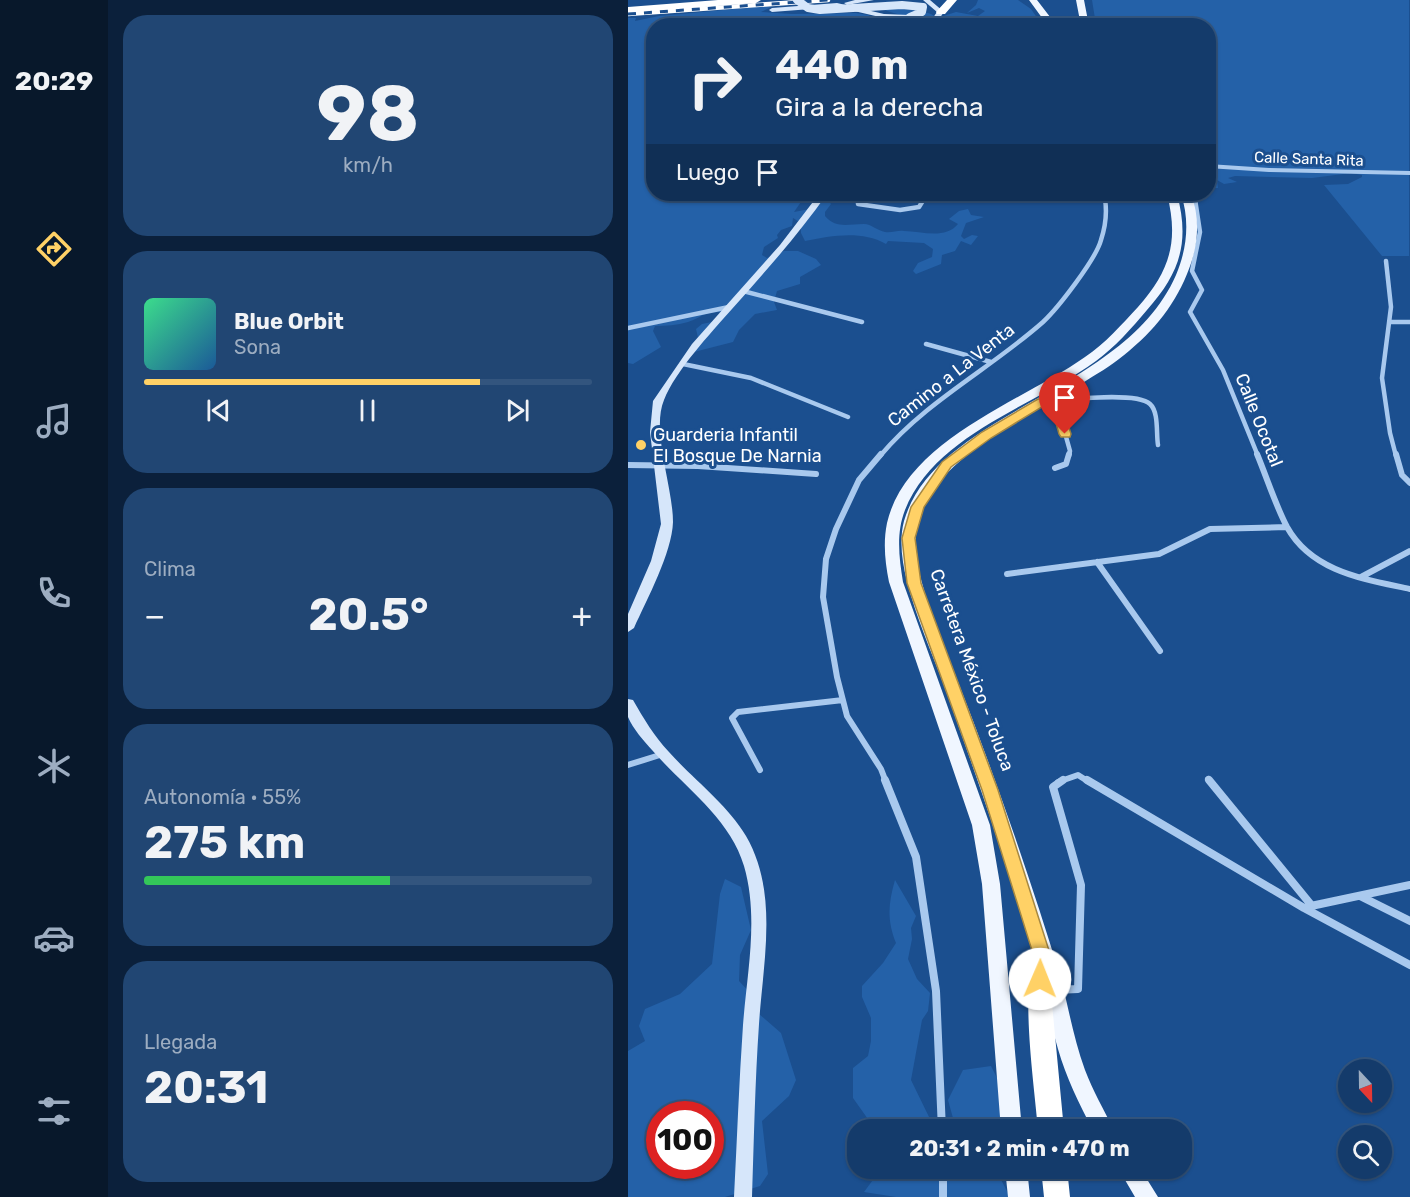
<!DOCTYPE html>
<html lang="es">
<meta charset="utf-8">
<style>
:root{--surface:#143b6b;--page:#214673;--text:#f1f3f6;--muted:#9dadc1;--line:#33557e;--accent:#ffd166}
body{margin:0;font-family:Rubik,sans-serif;background:var(--page);color:var(--text);height:100vh;display:flex;flex-direction:column;font-size:22px;white-space:nowrap}
*{box-sizing:border-box;margin:0}
p{font-size:20px;color:var(--muted)}
.icon{flex:none;width:33px;height:33px;fill:none;stroke:currentColor;stroke-width:2;stroke-linecap:round;stroke-linejoin:round}
.map{position:relative;flex:1;overflow:hidden}
.details{display:flex;flex-direction:column;gap:15px;padding:15px;background:#0b203b;width:520px}
.details>*{flex:none}
.guide{position:absolute;left:18px;top:18px;width:570px;height:183px;border-radius:24px;box-shadow:0 2px 4px #0004,0 0 0 2px var(--line);background:#143b6b;color:var(--text);overflow:hidden}
.needle{width:39px;rotate:158deg}
.buttons{position:absolute;left:710px;top:1059px;display:grid;gap:12px}
.buttons a{display:grid;place-items:center;width:54px;height:54px;border-radius:50%;background:var(--surface);box-shadow:0 2px 4px #0004,0 0 0 2px var(--line);font-size:30px}
.speed{position:absolute;left:18px;top:1101px;display:flex;gap:12px;font-size:30px;font-weight:700;text-align:center}
.speed>*{display:grid;place-content:center;width:78px;height:78px;border-radius:50%;background:var(--surface);box-shadow:0 2px 4px #0004,0 0 0 2px var(--line);line-height:1}
.speed .limit{border:9px solid #d22;background:#fff;color:#111}
.pin{position:absolute;display:grid;place-items:center;width:51px;height:51px;color:#fff;margin:-62px -26px;border-radius:50% 50% 50% 0;rotate:-45deg;box-shadow:0 0 6px #0007}
.pin .icon{rotate:45deg}
.me{position:absolute;width:66px;margin:-33px;rotate:1deg;stroke-linejoin:round;filter:drop-shadow(0 0 4px #0008)}
.turn{display:flex;align-items:center;gap:21px;height:126px;padding:0 30px;font-size:27px}
.turn .icon{width:78px;height:78px;stroke-width:2.5}
.turn b{display:block;font-size:42px;line-height:51px}
.then{display:flex;align-items:center;height:57px;padding:0 30px;background:#0003;gap:12px;font-size:22px}
.big{font-size:45px;font-weight:700;line-height:1.1}
.details .card{flex:1;display:flex;flex-direction:column;justify-content:center;gap:9px;min-width:0;padding:0 21px;border-radius:24px;background:var(--page)}
.details .dial{align-items:center;gap:0}
.dial b{font-size:78px;line-height:1}
.song{display:flex;align-items:center;gap:18px}
.cover{width:72px;height:72px;border-radius:9px;background:linear-gradient(135deg,hsl(150 70% 55%),hsl(210 70% 35%))}
.played{height:6px;border-radius:3px;background:linear-gradient(90deg,var(--accent) 75%,var(--line) 75%)}
.keys{display:flex;justify-content:space-around;direction:ltr}
.heat{display:flex;justify-content:space-between;align-items:center;font-size:33px;direction:ltr}
.charge{height:9px;border-radius:4px;background:linear-gradient(90deg,#34c759 55%,var(--line) 0)}
.trip{position:absolute;left:219px;top:1119px;width:345px;height:60px;border-radius:24px;background:var(--surface);box-shadow:0 2px 4px #0004,0 0 0 2px var(--line);font-weight:700;line-height:60px;text-align:center}
main{display:flex;flex:1;min-height:0}
.menu{display:flex;flex-direction:column;width:108px;justify-content:space-around;align-items:center;background:#08182b;color:var(--muted)}
.menu .icon{width:42px;height:42px}
.menu .on{color:var(--accent)}
.menu b{font-size:27px;color:var(--text)}
.map>svg:first-child{display:block}
.green{fill:#2461a8;fill-rule:evenodd}
.lines{fill:none;stroke-linecap:round;stroke-linejoin:round}
.street-far3{stroke:#a9c9ee;stroke-width:4}
.street-far2{stroke:#a9c9ee;stroke-width:4.5}
.street-far1{stroke:#a9c9ee;stroke-width:6}
.street{stroke:#a9c9ee;stroke-width:8}
.secondary{fill:#d6e6fa;fill-rule:evenodd}
.primary{fill:#f0f6ff;fill-rule:evenodd}
.highway{fill:#fff;fill-rule:evenodd}
.rail-casing{stroke:#fff;stroke-width:4.5}
.rail{stroke:#1b4f8f;stroke-width:3;stroke-dasharray:8;stroke-linecap:butt}
.secondary-bridge{stroke:#d6e6fa;stroke-width:8}
.route{fill:#ffd166;stroke:#a68842;stroke-width:1.5}
.poi-dot{fill:#ffd166;stroke:#1b4f8f;stroke-width:2}
.labels{text-anchor:middle;stroke-width:6;stroke-linejoin:round;paint-order:stroke}
.far-street-label{font-size:15px;fill:#fff;stroke:#1b4f8f}
.street-label{font-size:18px;fill:#fff;stroke:#1b4f8f}
.poi-label{font-size:18px;fill:#fff;stroke:#1b4f8f;text-anchor:start}
</style>
<main>
<nav class="menu">
<b>20:29</b>
<svg class="icon on" aria-label="directions" viewBox="0 0 24 24"><path d="M12 3l9 9-9 9-9-9zM9 14v-3h6M13 9l2 2-2 2"/></svg>
<svg class="icon" aria-label="music" viewBox="0 0 24 24"><path d="M9 18V5l10-2v13"/><circle cx="6" cy="18" r="3"/><circle cx="16" cy="16" r="3"/></svg>
<svg class="icon" aria-label="phone" viewBox="0 0 24 24"><path d="M5 4h4l2 5-3 2q2 4 5 5l2-3 5 2v4C11 20 4 13 5 4z"/></svg>
<svg class="icon" aria-label="climate" viewBox="0 0 24 24"><path d="M12 3v18M4 7l16 10M4 17L20 7"/></svg>
<svg class="icon" aria-label="car" viewBox="0 0 24 24"><path d="M5 17H2v-5l4-1 3-4h7l3 4 3 1v5h-3M9 17h6M6 11h13"/><circle cx="7" cy="17" r="2"/><circle cx="17" cy="17" r="2"/></svg>
<svg class="icon" aria-label="filters" viewBox="0 0 24 24"><path d="M4 7h16M4 17h16"/><circle cx="9" cy="7" r="2"/><circle cx="15" cy="17" r="2"/></svg>
</nav>
<section class="details">
<div class="card dial"><b>98</b><p>km/h</p></div>
<div class="card">
<div class="song"><i class="cover"></i><div><b>Blue Orbit</b><p>Sona</p></div></div>
<div class="played"></div>
<div class="keys"><svg class="icon" aria-label="previous" viewBox="0 0 24 24"><path d="M18 5L8 12l10 7zM5 5v14"/></svg><svg class="icon" aria-label="pause" viewBox="0 0 24 24"><path d="M8 5v14M16 5v14"/></svg><svg class="icon" aria-label="next" viewBox="0 0 24 24"><path d="M6 5l10 7-10 7zM19 5v14"/></svg></div>
</div>
<div class="card"><p>Clima</p>
<div class="heat"><a>−</a><b class="big">20.5°</b><a>+</a></div>
</div>
<div class="card"><p>Autonomía · 55%</p><b class="big">275 km</b><div class="charge"></div></div>
<div class="card"><p>Llegada</p><b class="big">20:31</b></div>
</section>
<div class="map">
<svg width="782" height="1197" viewBox="0 0 782 1197">
<rect width="100%" height="100%" fill="#1b4f8f"/>
<path class="green" d="M350 0H390L403 9 414 25H304L253 9 257 2C268 1 271 5 281 8 292 13 300 10 309 18L328 12 350 16 357 11 351 8 339 13 348 5Z
M464 0H781V256H754L696 185 720 184 734 177V175L723 173 684 178 607 176 600 178 609 182 596 184 589 180 590 188H581V179L583 180 584 177 580 175V26L468 25Z
M139 6 143 7 133 12 164 14 228 13 240 15 258 25 26 26V194H176H169L175 199 166 212 182 209 184 204 200 200 203 204 197 212V216C208 229 220 224 236 224 243 224 250 231 257 232 264 233 270 230 276 231 293 231 317 240 330 224L321 219 331 211 340 209 343 215 356 217 338 223 333 236 336 239 344 235 350 236 343 245 333 241 327 251 314 255 313 264 288 274 285 271 290 263 304 257 305 249 296 243 260 241 258 244C233 230 203 236 177 241L173 233V223L165 218 164 226 153 230 149 235 150 238 136 247 134 255 139 258 156 251H170L188 259 193 265 172 277V284L149 291 146 302 149 310 127 314 111 330 105 342 66 352 71 342 68 329 74 324 89 321 94 315 91 312C72 313 75 317 60 322 49 325 38 326 27 326L25 331 33 347 5 364 0 363V18H8L7 21 31 16Z
M97 879 113 887 123 930 112 955 111 981 125 996 131 1014 153 1033 168 1080 161 1096 134 1121 140 1174 132 1186 97 1197H0V1051L17 1041 11 1026 17 1009 52 994 84 964 92 894ZM32 1114H82V1166H32Z
M267 880 288 916 283 928 284 939 280 959 289 979 302 993 300 1011 294 1020 283 1080 302 1119 296 1129H247L225 1098V1068L240 1056 243 1041V1018L234 997V986L255 963 268 943C259 921 260 904 267 880Z
M363 1066 383 1106 378 1129H328L320 1100 335 1070Z
M367 1168 382 1197H268L236 1192 253 1169Z"/>
<g class="lines">
<path class="street-far3" d="M580 166 641 170 782 173
M229 194H250
M476 194 477 201
M566 194 568 201
M423 195 477 196
M230 201 231 194
M295 201 299 194"/>
<path class="street-far2" d="M230 199V204L272 210 291 207 296 199
M567 199 572 232 564 271 574 290 562 312 595 370 630 456
M758 261 763 307 754 378 762 433 768 456
M115 291 234 322
M762 322H782
M0 328 101 307
M298 344 363 362
M55 364 123 378 220 417
M428 401 442 451 441 456
M415 402C435 400 508 391 522 404 531 412 528 434 530 445
M252 456C298 401 362 369 415 322 430 308 468 259 473 240 477 228 479 212 477 199"/>
<path class="street-far1" d="M253 454 231 480 208 529 198 559 195 597 209 677 219 716 253 769 258 782
M629 454C639 478 647 504 659 527 684 572 736 579 782 589
M768 454 774 475 782 483
M0 465 70 466 188 474
M427 468 438 464 441 454
M469 562 532 651
M379 574 531 554 582 529 659 527
M733 577 782 551
M0 765 35 754
M132 770 104 718 110 712 215 700
M580 779 582 782
M430 782 450 775 461 782"/>
<path class="street" d="M257 780 288 857 308 991 314 1130
M459 780 676 908 782 965
M581 780 684 906
M732 896 782 921
M683 906 782 885
M428 990 450 989 453 885 425 787 435 780
M315 1168V1197"/>
<path class="secondary" d="M227 0H246L219 5 216 3Z
M295 0H302L316 12 306 26H291L281 19 256 18 209 7 144 12 141 10 144 8 209 3 256 14 282 15 300 25 309 12Z
M191 194H199C170 235 137 272 104 309 82 334 48 370 36 400 23 431 45 487 45 522 44 553 19 599 6 628L0 632V614L23 561 33 524 22 432 25 401 64 344 152 245Z
M0 699 5 700C16 719 26 736 41 752 66 780 99 804 118 836 151 893 135 962 131 1024 127 1082 126 1139 124 1197H106C109 1140 111 1082 115 1025 119 972 131 918 116 866 102 818 56 787 24 750 16 741 5 729 0 717 0 712 0 704 0 699Z"/>
<path class="primary" d="M401 0H409L429 26H420Z
M448 0H456L461 26H453Z
M539 194H549C562 242 552 273 519 310 504 328 486 348 468 361 407 406 307 434 277 510 268 533 271 558 275 582L362 825 372 884 394 1130H373L354 884 344 825 261 582C257 562 255 543 259 523 278 440 395 401 457 357 477 344 494 324 510 307 542 271 551 241 539 194Z
M553 194H563C573 220 570 248 559 274 545 309 521 336 491 359 433 403 307 448 290 523 285 543 289 564 294 583 303 617 318 649 330 682 350 733 369 785 387 837 403 884 419 932 433 979 441 1010 446 1040 457 1070 465 1091 476 1110 486 1130H465C451 1104 438 1077 430 1049 423 1026 420 1002 413 979 403 940 390 901 377 863 358 803 337 744 316 685 303 651 288 617 279 581 274 562 271 540 276 521 308 411 496 394 548 275 559 249 562 221 553 194Z
M377 1168H399L402 1197H380Z
M490 1168H512L530 1197H507Z"/>
<path class="highway" d="M90 0H133L128 3 0 13V7Z
M319 0H329L317 14H309L308 12Z
M416 951 424 954 427 960 423 993 436 1130H410C407 1090 391 985 408 954Z
M413 1168H439L442 1197H416Z"/>
<g class="rail-casing">
<path id="rail" d="M0 14 200 0"/>
</g>
<use href="#rail" class="rail"/>
<path class="secondary-bridge" d="M169 0 180 8 192 10 274 5 295 7 294 12 282 17"/>
</g>
<path class="route" d="M428 398 433 401 443 434 442 437H433L431 434 423 405H417L363 438 323 467 296 507 287 538 293 583 370 790 424 960 418 984 412 986 406 984 403 979 407 960 354 790 279 583 274 538 283 507 314 462 354 432 410 399Z"/>
<circle class="poi-dot" cx="13" cy="445" r="6"/>
<g class="labels">
<g class="far-street-label">
<text transform="translate(681 159) rotate(2)" y="5">Calle Santa Rita</text>
</g>
<g class="street-label">
<text transform="translate(323 375) rotate(-38)" y="6">Camino a La Venta</text>
<text transform="translate(631 420) rotate(68)" y="6">Calle Ocotal</text>
<text transform="translate(344 670) rotate(70)" y="6">Carretera México - Toluca</text>
</g>
<g class="poi-label">
<text x="25" y="441">Guarderia Infantil<tspan x="25" dy="21">El Bosque De Narnia</tspan></text>
</g>
</g>
</svg>
<div class="buttons">
<a><svg class="needle" viewBox="-14 -14 28 28"><path d="M0-13l5 13h-10z" fill="#e53935"/><path d="M0 13l5-13h-10z" fill="#9dadc1"/></svg></a>
<a><svg class="icon" aria-label="search" viewBox="0 0 24 24"><circle cx="10" cy="10" r="6"/><path d="M15 15l6 6"/></svg></a>
</div>
<div class="speed"><div class="limit">100</div></div>
<div class="pin" style="left:437px;top:434px;background:#d93025"><svg class="icon" aria-label="arrive" viewBox="0 0 24 24"><path d="M6 21V4h12l-3 4 3 4H6"/></svg></div>
<svg class="me" style="left:412px;top:979px" viewBox="-20 -20 40 40"><circle r="19" fill="#fff"/><path d="M0-13L10 11 0 6-10 11z" fill="#ffd166"/></svg>
<div class="trip">20:31 · 2 min · 470 m</div>
<div class="guide">
<div class="turn"><svg class="icon" aria-label="right" viewBox="0 0 24 24"><path d="M7 20v-9h11M14 6l5 5-5 5"/></svg><div><b>440 m</b>Gira a la derecha</div></div>
<div class="then">Luego<svg class="icon" aria-label="arrive" viewBox="0 0 24 24"><path d="M6 21V4h12l-3 4 3 4H6"/></svg></div>
</div>
</div>
</main>
